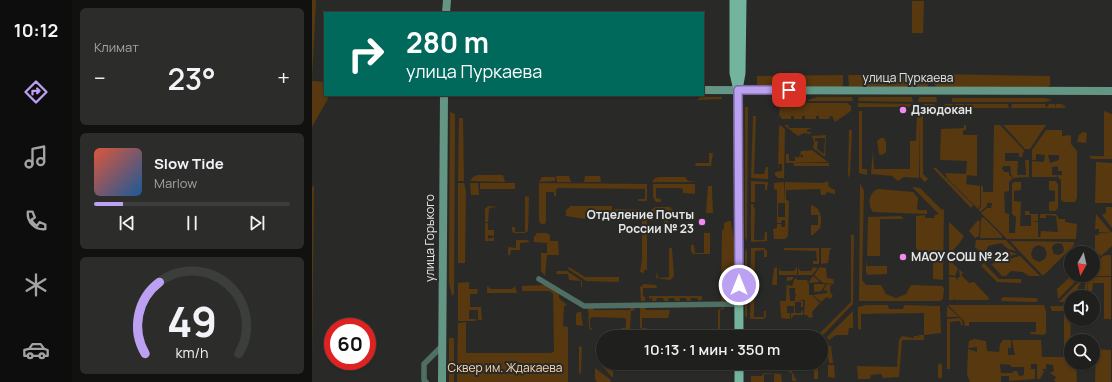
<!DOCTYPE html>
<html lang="ru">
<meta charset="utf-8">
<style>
:root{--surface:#1f201e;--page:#2c2d2b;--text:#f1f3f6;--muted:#a1a3a4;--line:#3c3e3c;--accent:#bca0f2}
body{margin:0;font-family:Manrope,sans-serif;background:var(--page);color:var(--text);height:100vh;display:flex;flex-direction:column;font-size:15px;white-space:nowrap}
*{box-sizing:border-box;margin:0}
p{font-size:13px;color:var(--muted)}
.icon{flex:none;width:22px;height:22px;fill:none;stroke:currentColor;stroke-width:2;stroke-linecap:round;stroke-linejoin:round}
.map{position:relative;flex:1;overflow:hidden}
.drawer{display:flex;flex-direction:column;gap:8px;padding:8px;background:#111210;width:240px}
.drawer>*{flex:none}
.guide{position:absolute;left:12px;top:12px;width:380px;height:84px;border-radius:0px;box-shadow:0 1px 3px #0004,0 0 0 1px var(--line);background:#00695c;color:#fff;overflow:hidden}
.needle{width:26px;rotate:188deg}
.controls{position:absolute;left:752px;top:246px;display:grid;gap:8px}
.controls a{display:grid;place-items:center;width:36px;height:36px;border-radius:50%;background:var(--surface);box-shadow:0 1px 3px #0004,0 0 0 1px var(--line);font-size:20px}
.speed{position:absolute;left:12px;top:318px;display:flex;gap:8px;font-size:20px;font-weight:700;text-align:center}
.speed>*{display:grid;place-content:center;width:52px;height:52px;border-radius:50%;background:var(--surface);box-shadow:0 1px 3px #0004,0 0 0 1px var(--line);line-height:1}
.speed .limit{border:6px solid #d22;background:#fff;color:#111}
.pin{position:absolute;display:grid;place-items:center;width:34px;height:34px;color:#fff;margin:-17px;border-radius:8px;box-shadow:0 2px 6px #0006}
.me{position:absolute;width:44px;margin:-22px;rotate:0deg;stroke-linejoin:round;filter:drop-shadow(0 0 3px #0008)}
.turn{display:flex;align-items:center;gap:14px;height:84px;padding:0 16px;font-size:18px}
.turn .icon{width:52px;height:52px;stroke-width:2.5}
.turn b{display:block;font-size:28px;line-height:34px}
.big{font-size:30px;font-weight:600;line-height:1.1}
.drawer .tile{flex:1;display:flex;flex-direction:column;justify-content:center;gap:6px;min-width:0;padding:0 14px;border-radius:6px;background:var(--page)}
.drawer .dial{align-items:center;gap:0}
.dial svg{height:104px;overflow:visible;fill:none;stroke:var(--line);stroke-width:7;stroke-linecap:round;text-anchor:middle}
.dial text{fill:var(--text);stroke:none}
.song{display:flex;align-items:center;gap:12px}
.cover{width:48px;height:48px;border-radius:6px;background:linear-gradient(135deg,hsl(10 70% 55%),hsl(210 70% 35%))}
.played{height:4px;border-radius:2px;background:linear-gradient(90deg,var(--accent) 15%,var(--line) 15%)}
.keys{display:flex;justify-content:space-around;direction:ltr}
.heat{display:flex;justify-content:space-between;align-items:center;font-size:22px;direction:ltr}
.trip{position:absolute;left:284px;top:330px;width:232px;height:40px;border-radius:20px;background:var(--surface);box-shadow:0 1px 3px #0004,0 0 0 1px var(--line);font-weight:600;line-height:40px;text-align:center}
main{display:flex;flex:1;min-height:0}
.menu{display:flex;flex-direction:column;width:72px;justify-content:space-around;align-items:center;background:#0c0d0c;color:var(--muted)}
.menu .icon{width:28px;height:28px}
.menu .current{color:var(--accent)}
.menu b{font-size:18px;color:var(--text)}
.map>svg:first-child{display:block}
.green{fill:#57380f;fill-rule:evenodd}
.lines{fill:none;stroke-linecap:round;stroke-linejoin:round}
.minor{stroke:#506f64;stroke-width:5.5}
.secondary{stroke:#639684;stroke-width:8}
.primary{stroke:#72b49d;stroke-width:9}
.route-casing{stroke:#7a689d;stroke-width:10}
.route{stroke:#bca0f2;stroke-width:7}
.poi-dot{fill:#f38af1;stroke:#292a28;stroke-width:1.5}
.labels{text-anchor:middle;stroke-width:4;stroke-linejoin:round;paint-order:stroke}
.street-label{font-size:12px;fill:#e5e6e5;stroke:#292a28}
.poi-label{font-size:12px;font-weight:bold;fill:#e5e6e5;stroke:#292a28;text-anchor:start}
.park-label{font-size:12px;fill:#fcd5aa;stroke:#292a28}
</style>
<main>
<nav class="menu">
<b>10:12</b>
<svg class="icon current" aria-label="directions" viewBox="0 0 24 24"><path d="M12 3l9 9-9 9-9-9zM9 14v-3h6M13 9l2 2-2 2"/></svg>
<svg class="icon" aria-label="music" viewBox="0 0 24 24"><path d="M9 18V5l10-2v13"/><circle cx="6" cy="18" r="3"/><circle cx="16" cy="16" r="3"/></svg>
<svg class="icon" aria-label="phone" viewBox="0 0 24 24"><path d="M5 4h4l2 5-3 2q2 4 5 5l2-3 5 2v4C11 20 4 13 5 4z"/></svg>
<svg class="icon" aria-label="climate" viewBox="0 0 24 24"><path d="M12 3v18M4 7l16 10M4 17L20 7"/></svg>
<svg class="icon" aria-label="car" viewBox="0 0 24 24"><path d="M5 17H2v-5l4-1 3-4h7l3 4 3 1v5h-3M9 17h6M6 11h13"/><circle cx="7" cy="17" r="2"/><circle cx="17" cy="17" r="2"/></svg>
</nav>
<section class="drawer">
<div class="tile"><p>Климат</p>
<div class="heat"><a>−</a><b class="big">23°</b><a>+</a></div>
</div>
<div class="tile">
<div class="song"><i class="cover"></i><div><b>Slow Tide</b><p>Marlow</p></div></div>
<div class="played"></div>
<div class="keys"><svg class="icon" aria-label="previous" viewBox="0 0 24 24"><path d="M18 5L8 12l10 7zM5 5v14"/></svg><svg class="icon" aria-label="pause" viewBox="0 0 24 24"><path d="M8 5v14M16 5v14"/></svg><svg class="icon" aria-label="next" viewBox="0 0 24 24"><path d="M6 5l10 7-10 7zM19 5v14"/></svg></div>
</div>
<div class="tile dial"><svg viewBox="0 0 100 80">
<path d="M14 69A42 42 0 1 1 86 69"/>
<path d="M14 69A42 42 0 0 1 25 14" stroke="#bca0f2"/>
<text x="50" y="56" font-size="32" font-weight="700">49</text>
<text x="50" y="72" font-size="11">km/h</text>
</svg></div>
</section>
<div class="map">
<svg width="800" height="382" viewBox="0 0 800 382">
<rect width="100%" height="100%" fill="#292a28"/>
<path class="green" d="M0 0H4L0 80Z
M600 1H612L611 33H600Z
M622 74 738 76V85L736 87H625L622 84Z
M531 75V85L529 87 445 86V76Z
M536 75H617L616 87 537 86Z
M0 81 13 82V95H18L0 127Z
M388 97H410V99L385 100Z
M505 97H540L541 101H496V100Z
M547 97H600L601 102 546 101Z
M607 97H624L625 102H606Z
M640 98H733L740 100 733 102H640Z
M468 103H488L490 106 491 103H535L539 106V111L523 122 520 116H518L517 119H507V116H504V119H493V116H490V119H482V116H479V119H470L467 115Z
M546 103 601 104 597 107 587 106 586 107H546Z
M612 104H622L624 108H609Z
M633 104H641L643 107V104H652L653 107 654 104H696L697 108H631Z
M700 104H733L734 108 737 104H743L744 108V104H750L751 108V104L754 108H699Z
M433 107H436L435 241 433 237Z
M547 111H550V169H555V175L547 173Z
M792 111 800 114V159H779L777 156H792Z
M138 112 143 114 142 294 140 296 137 283Z
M605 112 608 113V119L607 178 592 177 586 181 580 176 559 174 561 150 562 169H598V141H604Z
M608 112H611V174L616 179 613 182 608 177Z
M441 116H444L442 174H452L454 167H456V179L439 178Z
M147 118H151L152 181H146Z
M468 125 473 129 472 178H466L463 175V172L470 171V164H467L466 170 467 127Z
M472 125H476L477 128H500L495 130V132H499V134L492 133 486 136Z
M652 125H654V130H651V135H665V176L655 175 654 184 668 186V206L666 209 635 178 633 173 654 174 655 161 628 160 629 129 652 128Z
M682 125H688L712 150 710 157H707V153H693V161H706L705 175H714L713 160H717V177L701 178 699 174 698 166H691L690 169 693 172H697V175L701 178 697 182V191L692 192 693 213 697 214V233H703L704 217 700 214V184L702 182H709V190L702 191V201L709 202 708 226H719V215H713V211H717L718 214H726V221L719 222H726V237H728L729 231 746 232 744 216 734 215V218H728V214H744L747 219H753V222L765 224 764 239H695L669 213 675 208H679L680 203H675V206L668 212 667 210 669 206V186H671V192H681Z
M691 125H734L718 149H713Z
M537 130H540L538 174 536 178Z
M734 130H750V136L759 135V144L765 151V198L763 202H752L749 200V180L746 177V175H750V171H746V166L740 167V175H745V177H720V161L732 162 733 155 724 154V160H720V150ZM736 155H747V160L738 163Z
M771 132 775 133 774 143 765 142 767 135Z
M514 135 513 157 501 148 502 142 500 136ZM503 138H513L512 154 505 149 506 141H503Z
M569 138H572L574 142V152L570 155 567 154 565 141Z
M500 150 516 162 474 163V154H477V161H483V156L485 158 488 156 491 158V155H488L489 151Z
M397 153H401L399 166H383L384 163H397Z
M784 162 800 163V203H783Z
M482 163H517V166H482Z
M621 168H624L661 205 659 208Z
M166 175H191L193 182 158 181 161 177Z
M244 176H257L259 182H245Z
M273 176H288L289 182H272Z
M230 177H243V181L227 182Z
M347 177H373L376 181 386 182H340L343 178Z
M439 181 456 182 455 190H453V184H443V202H439Z
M516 181 517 187 523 190V194L515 192 513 195H509L508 189 474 190V200L477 201 476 236 473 239H462L461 229 465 228V224H469L470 227H473V220H470L469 223H465V190L462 189V183L472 182V202L473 182 511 183ZM466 203H473V217H466Z
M737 181H744L746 185V208L743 211H737V202L743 201V191L737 190Z
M146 183H152L154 191 153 263H146Z
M158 183H166L167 195H159Z
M168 183H203V189H168Z
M227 183 335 184V201H326V199H333V189L247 188 244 189V196H242V192H234V221L233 224H229L227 221Z
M548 183 552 191 550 280 554 285H569L574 294 584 298 594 294 599 285 630 286 632 288 631 299 628 301H547Z
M341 184H383V194L371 193V189L368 188H344V198L349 199V202H344L341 197Z
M2 185 0 360V187Z
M396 186H400V189L401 213H394Z
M600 187 608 188 630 210 632 209 631 280 621 279V252H607L604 248V216L613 215V218H622L623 215 627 214Z
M566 189 601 192 606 198 605 210H615V214L561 212C555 205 557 192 566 189Z
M213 196 217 197 216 231 213 233H202L200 231V227H203V232H213Z
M439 204H441L443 210 442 240H452L453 232H455V241L439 242Z
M499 205C510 208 510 219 508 228L501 235H499V225H506V215H499Z
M176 206 187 207 177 208 176 222H173V209Z
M259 206H300V214H283L282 211H273V219L254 216V210Z
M343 207H358L361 210 362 214H339V210Z
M794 207H800V228L790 215 794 213Z
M302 209 331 210 335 212V270H332V273L328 272 330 260V213L303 214Z
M784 214 799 232H787V229H783Z
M339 215H356L358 218H352L353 221H356V229H352V216H341V221H339Z
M589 216 591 219H568V256H555L556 217Z
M671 217 690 236V238H668L669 219Z
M666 220 668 222 667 236 663 238 657 231Z
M416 221H419L423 247V294L419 295 418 288H412V302H409L410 230 412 229V223Z
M637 222 652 236 647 244 638 253 637 251Z
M173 223H176V230H182V236L176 235V239L182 237V241H173Z
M800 232V246L789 256 783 251V235H787V233Z
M234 233 238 235V241H246L247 255H235L233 276 229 271V253H235V243L222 242V237L225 233Z
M392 233H398V254H381L379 251V245H382L383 253H392Z
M529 234 542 235 541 304 512 334 507 337H498L505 336 539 302V235Z
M204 240H215L218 242 208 243V250H199L198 255H196V247L204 248Z
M664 240H694L704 251 696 249 689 243 676 246 674 251 681 257 692 254 694 250 705 254 677 261 663 247Z
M698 241 762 242V245L732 275H730ZM746 243 750 244 752 249 751 253 746 255 742 254 740 249 741 245ZM726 245 732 247 735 253 733 259 727 262 721 259 719 254 721 248Z
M357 248H360L362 276 358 280 344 278 345 272 346 278 357 277Z
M435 248V318L433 315V251Z
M439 248H452L455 251V257H452V250L443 251 442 317H452V311H454V317L451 319H438Z
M472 248H507V264H501V261H505L504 251 472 250Z
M509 248H522L518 249 516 263 509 264Z
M796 255H799V276H776L781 275V266L791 256Z
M708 256 728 276H717L711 272 699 271 694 276H690L679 264Z
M554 260 555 266H575V274L556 275 554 272Z
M637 260 646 268 643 276 637 275Z
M672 263 687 279H709V283L685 282 669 266Z
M257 267 273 277H307V282L274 281 256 269Z
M465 267V285H460L462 268Z
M467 267 468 271H482L485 267V275H467Z
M486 267 488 271H499L501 267 506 268 500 275H486Z
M508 267 514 268 515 278 521 279 522 284 511 283 502 275Z
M647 269 651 273 649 275 657 283 662 282 677 298 676 300H643V297L642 300H637V277H643L646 280V277H648Z
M245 271H255L270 281V287H269V281L257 280 256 274H244Z
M760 275H770L746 299 745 289Z
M773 275H776L775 297H759V302H747ZM769 283H773V295H765L766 287Z
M501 276 508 282 495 283 497 284V295H500L508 303 500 312 501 317 497 318 495 315H492L493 300H485L491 301V307H489V302H483V313H489L491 309V315H482L479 319V313H482V306H475V313H478V319L469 318 468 301H474L475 277H482L480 280 475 281V285L480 286 483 278 485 279V284V280H495L496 283ZM477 288H483V294H485L483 296V301H478Z
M776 277H799V319H792V283H781L780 291H776Z
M157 282V289H166L165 294H158V307H169L170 320H166V310H157V319H164V321H146V283Z
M332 284 344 285 345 288H331V296L333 297V301H329L328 287Z
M502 284H513V285L509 291 502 292Z
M515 284 521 285 518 286V292L521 296 518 299 515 297 509 302 501 295 515 293V290L511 291Z
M235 285 247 294V298L255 305 252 306 251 326 256 327V382H145L146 323 154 322V353H238L242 352 241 294 238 291H210V286Z
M175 286 179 289H200L203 286 205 293H175Z
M337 296H390V300L387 301 385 298H379L378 301H375L374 298H368V301H363L362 298H357L356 301H352L351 298H345L344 301H340V298L337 299Z
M691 297 724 298 726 300 724 302 690 301 689 299Z
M554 305H576L577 309H591L592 305 628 306 629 333 612 335V340H590L587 377 571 378 569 374 559 375 558 379H546L545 366 585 367 587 340 590 336 602 338V336H606L607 338V335H612V313L549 314V330L546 329V307Z
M636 305H732L734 311V333L732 335 719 334 718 332H724V322H657V326H653L652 321Z
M635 306 647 317H635Z
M738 306H759L758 352H752V311H740Z
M276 307H281L282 310H318L319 308H322L323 310 319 311 318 329 308 330 310 328H314V319L312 318 280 317 278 319V327L280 329 278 330 277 327Z
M328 307 333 308 334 310H358L356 318H330V328H335V330L328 328Z
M412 307V309L408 310V337H406V310Z
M541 311V328H537L536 335H524L517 340 515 337Z
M266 312H269L271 326 264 325V314Z
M648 318 650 321 651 325H649L648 321 638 322V369H635V319Z
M137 338H142V382H137Z
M662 339 674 341 675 351 687 352 688 344 691 340H699V348H696V355H703L700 340H729L730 357H759V363H764L765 382H744L742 380 744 377 738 373 742 371 741 365 734 364V369H730L732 371 728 379H725V364H719V369H723V379L697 381V376H689V382H658L655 375 656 349 665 352V347L656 348 657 341ZM688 364 699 365V367H712V375L707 376 705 371H701V373H689Z
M509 345 519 346 521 363H517L516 356H509Z
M267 346 270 347 269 374 267 373Z
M784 349 799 350V382H783Z
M455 363H468L469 366 467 368 454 369Z
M476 363H488L480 364V372L485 381H480V373L476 372Z
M502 363H506V379H502Z
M628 363 630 365V377L628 379 626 377V365Z
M289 365 301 366V377H300Z
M516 365H522L523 378 516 377Z
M283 368 299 380 298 382H285L283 379Z
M452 373 469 374 470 382H462V374H452V382H439V376H450Z"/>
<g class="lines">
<path class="minor" d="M227 279 272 306 427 304
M114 382 112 380V364L130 346"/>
<path class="secondary" d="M134 13 135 0
M391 90 800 91
M130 382 132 95"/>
<path class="primary" d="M422 0V73L425 86
M427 337 426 90 429 73 430 0
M427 382V363"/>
</g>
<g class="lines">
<g class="route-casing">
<path id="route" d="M427 285 426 90H477"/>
</g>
<use href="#route" class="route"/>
</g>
<g class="poi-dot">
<circle cx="591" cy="110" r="4"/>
<circle cx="390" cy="222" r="4"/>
<circle cx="591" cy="257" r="4"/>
</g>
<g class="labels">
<g class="street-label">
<text x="596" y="82">улица Пуркаева</text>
<text transform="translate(118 238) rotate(-90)" y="4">улица Горького</text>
</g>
<g class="poi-label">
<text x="599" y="114">Дзюдокан</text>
<text x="382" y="219" text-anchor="end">Отделение Почты<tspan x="382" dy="14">России № 23</tspan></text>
<text x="599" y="261">МАОУ СОШ № 22</text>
</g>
<g class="park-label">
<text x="193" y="372">Сквер им. Ждакаева</text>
</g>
</g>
</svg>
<div class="controls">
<a><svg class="needle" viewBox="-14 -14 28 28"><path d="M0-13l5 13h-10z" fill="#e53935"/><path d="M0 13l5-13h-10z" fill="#a1a3a4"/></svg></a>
<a><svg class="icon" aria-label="sound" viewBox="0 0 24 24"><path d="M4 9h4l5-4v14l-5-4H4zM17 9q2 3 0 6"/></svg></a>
<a><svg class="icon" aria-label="search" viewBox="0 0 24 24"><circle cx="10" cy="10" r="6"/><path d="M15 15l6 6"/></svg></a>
</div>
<div class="speed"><div class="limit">60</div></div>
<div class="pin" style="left:477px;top:90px;background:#d93025"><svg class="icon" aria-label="arrive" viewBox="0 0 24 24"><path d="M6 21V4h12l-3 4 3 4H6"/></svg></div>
<svg class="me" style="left:427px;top:285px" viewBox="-20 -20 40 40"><circle r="17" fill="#bca0f2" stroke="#fff" stroke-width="3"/><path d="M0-11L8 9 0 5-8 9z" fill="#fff"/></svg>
<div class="trip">10:13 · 1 мин · 350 m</div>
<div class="guide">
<div class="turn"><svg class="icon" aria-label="right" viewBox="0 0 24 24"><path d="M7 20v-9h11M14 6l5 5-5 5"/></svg><div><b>280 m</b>улица Пуркаева</div></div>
</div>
</div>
</main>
